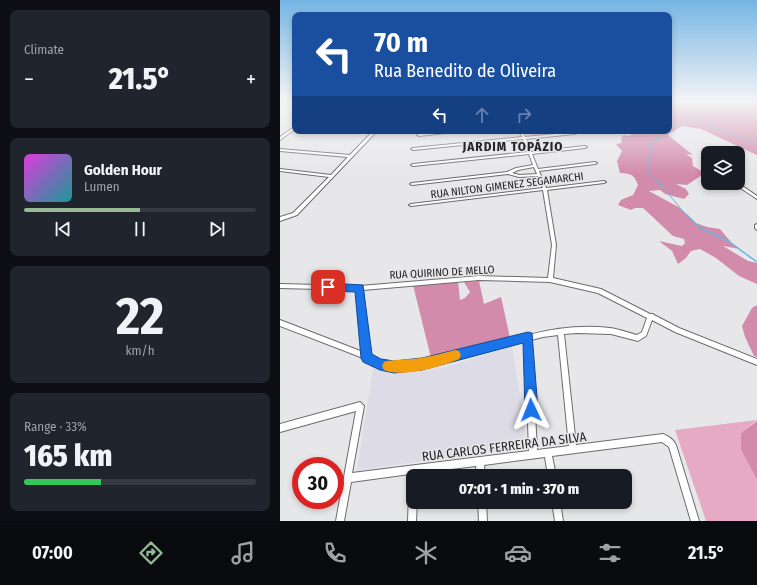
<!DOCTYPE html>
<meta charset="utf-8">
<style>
:root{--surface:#171b24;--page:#20242c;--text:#f1f3f6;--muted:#9ea1a6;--line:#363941;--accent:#95ba95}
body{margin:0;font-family:"Fira Sans Condensed",sans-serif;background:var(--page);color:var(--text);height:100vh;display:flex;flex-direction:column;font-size:15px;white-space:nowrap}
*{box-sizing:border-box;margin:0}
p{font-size:13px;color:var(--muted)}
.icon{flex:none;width:22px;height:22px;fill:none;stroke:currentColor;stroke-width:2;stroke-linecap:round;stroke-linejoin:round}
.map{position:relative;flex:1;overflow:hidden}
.sheet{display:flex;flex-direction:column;gap:10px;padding:10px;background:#0d0f14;width:280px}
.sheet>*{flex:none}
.guide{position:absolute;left:12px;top:12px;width:380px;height:122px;border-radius:8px;box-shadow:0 2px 6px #0003;background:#1a4fa0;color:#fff;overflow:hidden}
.buttons{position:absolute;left:421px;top:146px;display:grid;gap:8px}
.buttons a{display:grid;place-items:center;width:44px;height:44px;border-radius:8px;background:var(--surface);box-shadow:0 2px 6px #0003;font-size:20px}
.speed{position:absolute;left:12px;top:457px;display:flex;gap:8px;font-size:20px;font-weight:700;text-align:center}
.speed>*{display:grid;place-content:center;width:52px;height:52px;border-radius:50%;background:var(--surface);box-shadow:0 2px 6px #0003;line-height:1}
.speed .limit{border:6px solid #d22;background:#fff;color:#111}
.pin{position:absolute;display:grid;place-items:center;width:34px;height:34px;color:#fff;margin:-17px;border-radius:8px;box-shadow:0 2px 6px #0006}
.me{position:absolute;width:44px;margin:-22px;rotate:358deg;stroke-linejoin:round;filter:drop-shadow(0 0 3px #0008)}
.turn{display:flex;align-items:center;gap:14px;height:84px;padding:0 16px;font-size:18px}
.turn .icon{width:52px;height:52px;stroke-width:2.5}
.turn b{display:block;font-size:28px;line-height:34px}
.lanes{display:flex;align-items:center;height:38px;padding:0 16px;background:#0003;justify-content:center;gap:20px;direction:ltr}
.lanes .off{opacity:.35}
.big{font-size:30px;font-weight:800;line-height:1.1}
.sheet .card{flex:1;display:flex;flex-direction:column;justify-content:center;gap:6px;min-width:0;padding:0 14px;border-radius:8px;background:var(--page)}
.sheet .dial{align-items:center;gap:0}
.dial b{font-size:52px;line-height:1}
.song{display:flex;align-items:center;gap:12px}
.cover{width:48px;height:48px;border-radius:6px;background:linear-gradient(135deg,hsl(300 70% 55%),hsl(180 70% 35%))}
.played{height:4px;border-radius:2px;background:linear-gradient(90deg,var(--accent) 50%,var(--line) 50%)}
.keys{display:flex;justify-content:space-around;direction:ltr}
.heat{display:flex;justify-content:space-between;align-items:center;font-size:22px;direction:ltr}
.charge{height:6px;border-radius:3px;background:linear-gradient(90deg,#34c759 33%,var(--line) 0)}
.trip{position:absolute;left:126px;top:469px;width:226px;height:40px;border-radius:8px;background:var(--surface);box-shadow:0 2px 6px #0003;font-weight:800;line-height:40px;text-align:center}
.tabs{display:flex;height:64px;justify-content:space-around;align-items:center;background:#090b0e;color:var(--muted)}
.tabs .icon{width:28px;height:28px}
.tabs .current{color:var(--accent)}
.tabs b{font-size:18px;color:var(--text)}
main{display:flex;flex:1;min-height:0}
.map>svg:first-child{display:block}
.built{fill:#dddce6}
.green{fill:#e6aac4}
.forest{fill:#d38bab}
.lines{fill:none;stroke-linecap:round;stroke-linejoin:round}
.stream-far1{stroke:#68b7de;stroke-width:1}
.stream{stroke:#68b7de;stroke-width:1.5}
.minor-casing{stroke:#6c6c6f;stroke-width:2}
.minor{fill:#fff;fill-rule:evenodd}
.route{fill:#1a73e8;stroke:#114b97}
.slow{fill:#f59e0b}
.labels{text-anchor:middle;stroke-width:3;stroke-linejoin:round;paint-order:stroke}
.street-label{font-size:11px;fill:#242425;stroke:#e7e7ea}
.far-district-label{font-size:13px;font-weight:bold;letter-spacing:1px;fill:#242425;stroke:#e7e7ea}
.near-street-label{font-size:13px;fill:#242425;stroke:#e7e7ea}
</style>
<main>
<section class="sheet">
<div class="card"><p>Climate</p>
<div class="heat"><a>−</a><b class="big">21.5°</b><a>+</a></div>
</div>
<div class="card">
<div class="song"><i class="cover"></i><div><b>Golden Hour</b><p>Lumen</p></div></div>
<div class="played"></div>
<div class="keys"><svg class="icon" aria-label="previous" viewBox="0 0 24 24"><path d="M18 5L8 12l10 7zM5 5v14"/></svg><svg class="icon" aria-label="pause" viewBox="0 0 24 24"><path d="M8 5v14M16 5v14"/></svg><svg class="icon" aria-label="next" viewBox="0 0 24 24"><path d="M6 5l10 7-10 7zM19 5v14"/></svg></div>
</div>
<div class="card dial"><b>22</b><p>km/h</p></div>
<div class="card"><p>Range · 33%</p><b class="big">165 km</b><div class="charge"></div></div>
</section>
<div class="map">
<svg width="477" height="521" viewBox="0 0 477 521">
<rect width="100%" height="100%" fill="#e7e7ea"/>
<path class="built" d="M232 346 246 434 242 443 237 448 77 470 93 368 110 372 129 373 166 367Z"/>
<path class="green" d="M245 131H316L253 136 247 135Z
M477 420 461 433V450L477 480V521H426L395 430Z"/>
<path class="forest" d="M389 101H477V155L421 129 402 126 388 135 413 155 406 154 412 158 413 166 425 173 407 185 396 184 406 189 409 194 404 199 385 194 380 190 369 191 400 208 416 223 427 227 440 229 451 242 460 249 443 246 468 261 477 263V284L459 276 436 258 420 249 411 251 406 258 398 264 392 251 379 241 402 246 405 243 404 239 393 236 363 208H355L351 210 338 205 341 200 353 195 358 185C354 174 351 174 340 173L337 161 342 151 336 144 342 143 341 139 343 135 351 136 350 131H389Z
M199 281 204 304 221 297 230 338 151 358 133 285 178 282 180 300 185 298 190 292 184 282Z
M477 305V357L474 356 465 337 462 326 472 308Z
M477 421V480L461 450V433Z"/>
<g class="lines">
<path class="stream-far1" d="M400 101 411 106
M411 118 477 144
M389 129 409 119 412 112 411 107
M386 131 380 134V139L370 144 372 151 368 158V173L381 185 407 216"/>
<path class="stream" d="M407 215 419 227 448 241 477 262"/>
<g class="minor-casing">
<path id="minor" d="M14 127H15V129L0 140V137Z
M93 131H97L17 215 0 221V217L13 213 49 177 0 171V169L51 175 68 157 0 151V149L70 155Z
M166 131H177L175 132 139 136 137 135 139 134Z
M239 131H243L245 137 295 132 297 133 295 134 246 139 251 152 305 146 307 147 305 148 252 154 258 169 315 162 317 163 315 164 259 171 266 188 324 181 326 182 324 183 267 190 276 245 273 278 321 289 370 314H373L374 315 399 328 477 359V365L395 332 372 320 366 336 358 341 331 334 297 333 284 334 296 445 383 434C388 436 394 440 396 445L419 521H411L389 447 382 442 272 456 276 476H268L265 457 204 465 205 476H197L196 466 138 473V476H133V480L131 479 130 474 71 482 64 521H56L76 411 0 432V424L80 402 84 406 72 473 249 451 245 341 142 367 114 370 100 367 78 356 0 326V320L83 352 78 290 0 288V284L80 286 199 276 268 278 272 245 263 190 131 206 129 205 131 204 263 188 258 176 239 177 228 174 132 185 130 184 132 183 227 172 236 168 253 165 249 154 133 166 131 165 133 164 248 152 243 139 133 150 131 149 133 148 242 137ZM254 167 257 174 239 175 232 173 238 170ZM199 280 270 282 318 293 367 318 362 332 357 335C349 333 339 329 330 328 303 325 275 328 249 335L248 334 246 335 142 361 114 364 101 361 90 356 83 290ZM278 335 289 446 257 450 251 340 263 337Z
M425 164 428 165V167L425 166Z
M453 183H458L477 196V199Z
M477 224V230L475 228V225Z
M133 491V502H137L136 521H128L129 495 130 492Z
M198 502H206L207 521H199Z
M272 502H280L283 521H275Z"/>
</g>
<use href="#minor" class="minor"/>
</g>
<linearGradient id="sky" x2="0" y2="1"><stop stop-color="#75b5e4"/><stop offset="0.58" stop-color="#f4f4f6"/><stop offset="1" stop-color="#f4f4f6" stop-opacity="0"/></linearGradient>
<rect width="477" height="174" fill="url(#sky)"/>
<path class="route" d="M48 283 83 285 92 354 101 359 114 361 142 358 248 332 252 333 258 410 256 415 251 417 247 415 245 410 243 343 142 370 114 373 100 370 83 362 81 358 75 292 48 291 43 287Z"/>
<path class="slow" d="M175 350 179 351 181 355 179 359C161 367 122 378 104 370L102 366 104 362C111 359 131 360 141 358 153 356 164 353 175 350Z"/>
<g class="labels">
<g class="street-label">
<text transform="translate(227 185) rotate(-7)" y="4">RUA NILTON GIMENEZ SEGAMARCHI</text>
<text transform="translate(162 272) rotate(-3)" y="4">RUA QUIRINO DE MELLO</text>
</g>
<g class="far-district-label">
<text x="233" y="151">JARDIM TOPÁZIO</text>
</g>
<g class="near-street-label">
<text transform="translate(224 446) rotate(-7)" y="5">RUA CARLOS FERREIRA DA SILVA</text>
</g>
</g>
</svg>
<div class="buttons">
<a><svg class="icon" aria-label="layers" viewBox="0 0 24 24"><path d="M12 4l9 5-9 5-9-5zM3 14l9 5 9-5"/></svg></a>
</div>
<div class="speed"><div class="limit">30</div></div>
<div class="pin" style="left:48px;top:287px;background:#d93025"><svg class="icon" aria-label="arrive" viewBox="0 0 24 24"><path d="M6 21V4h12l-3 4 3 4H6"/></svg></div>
<svg class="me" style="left:251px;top:410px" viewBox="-20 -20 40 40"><path d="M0-17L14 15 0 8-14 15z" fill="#1a73e8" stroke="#fff" stroke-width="4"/></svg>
<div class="trip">07:01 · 1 min · 370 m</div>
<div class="guide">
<div class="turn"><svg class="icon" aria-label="left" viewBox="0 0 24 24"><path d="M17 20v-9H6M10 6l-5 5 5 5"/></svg><div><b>70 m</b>Rua Benedito de Oliveira</div></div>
<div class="lanes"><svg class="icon" aria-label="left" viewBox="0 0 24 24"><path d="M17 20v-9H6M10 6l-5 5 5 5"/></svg><svg class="icon off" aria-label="ahead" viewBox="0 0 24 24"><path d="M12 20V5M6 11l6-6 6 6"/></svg><svg class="icon off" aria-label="right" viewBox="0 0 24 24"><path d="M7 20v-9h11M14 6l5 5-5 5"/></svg></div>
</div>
</div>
</main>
<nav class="tabs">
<b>07:00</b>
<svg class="icon current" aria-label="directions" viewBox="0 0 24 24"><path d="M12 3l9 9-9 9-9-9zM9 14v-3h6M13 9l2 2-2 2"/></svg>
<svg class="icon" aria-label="music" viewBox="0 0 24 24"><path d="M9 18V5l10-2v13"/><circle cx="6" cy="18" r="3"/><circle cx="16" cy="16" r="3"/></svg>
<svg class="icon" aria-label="phone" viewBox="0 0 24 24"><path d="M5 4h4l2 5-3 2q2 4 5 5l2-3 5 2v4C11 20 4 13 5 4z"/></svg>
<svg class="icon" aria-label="climate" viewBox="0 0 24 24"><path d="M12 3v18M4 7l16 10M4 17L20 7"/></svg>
<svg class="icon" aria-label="car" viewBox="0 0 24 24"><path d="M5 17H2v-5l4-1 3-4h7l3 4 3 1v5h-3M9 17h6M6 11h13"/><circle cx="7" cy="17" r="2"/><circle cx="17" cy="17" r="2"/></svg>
<svg class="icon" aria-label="filters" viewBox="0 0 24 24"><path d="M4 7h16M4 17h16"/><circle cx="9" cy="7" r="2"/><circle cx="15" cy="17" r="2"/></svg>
<b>21.5°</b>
</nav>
